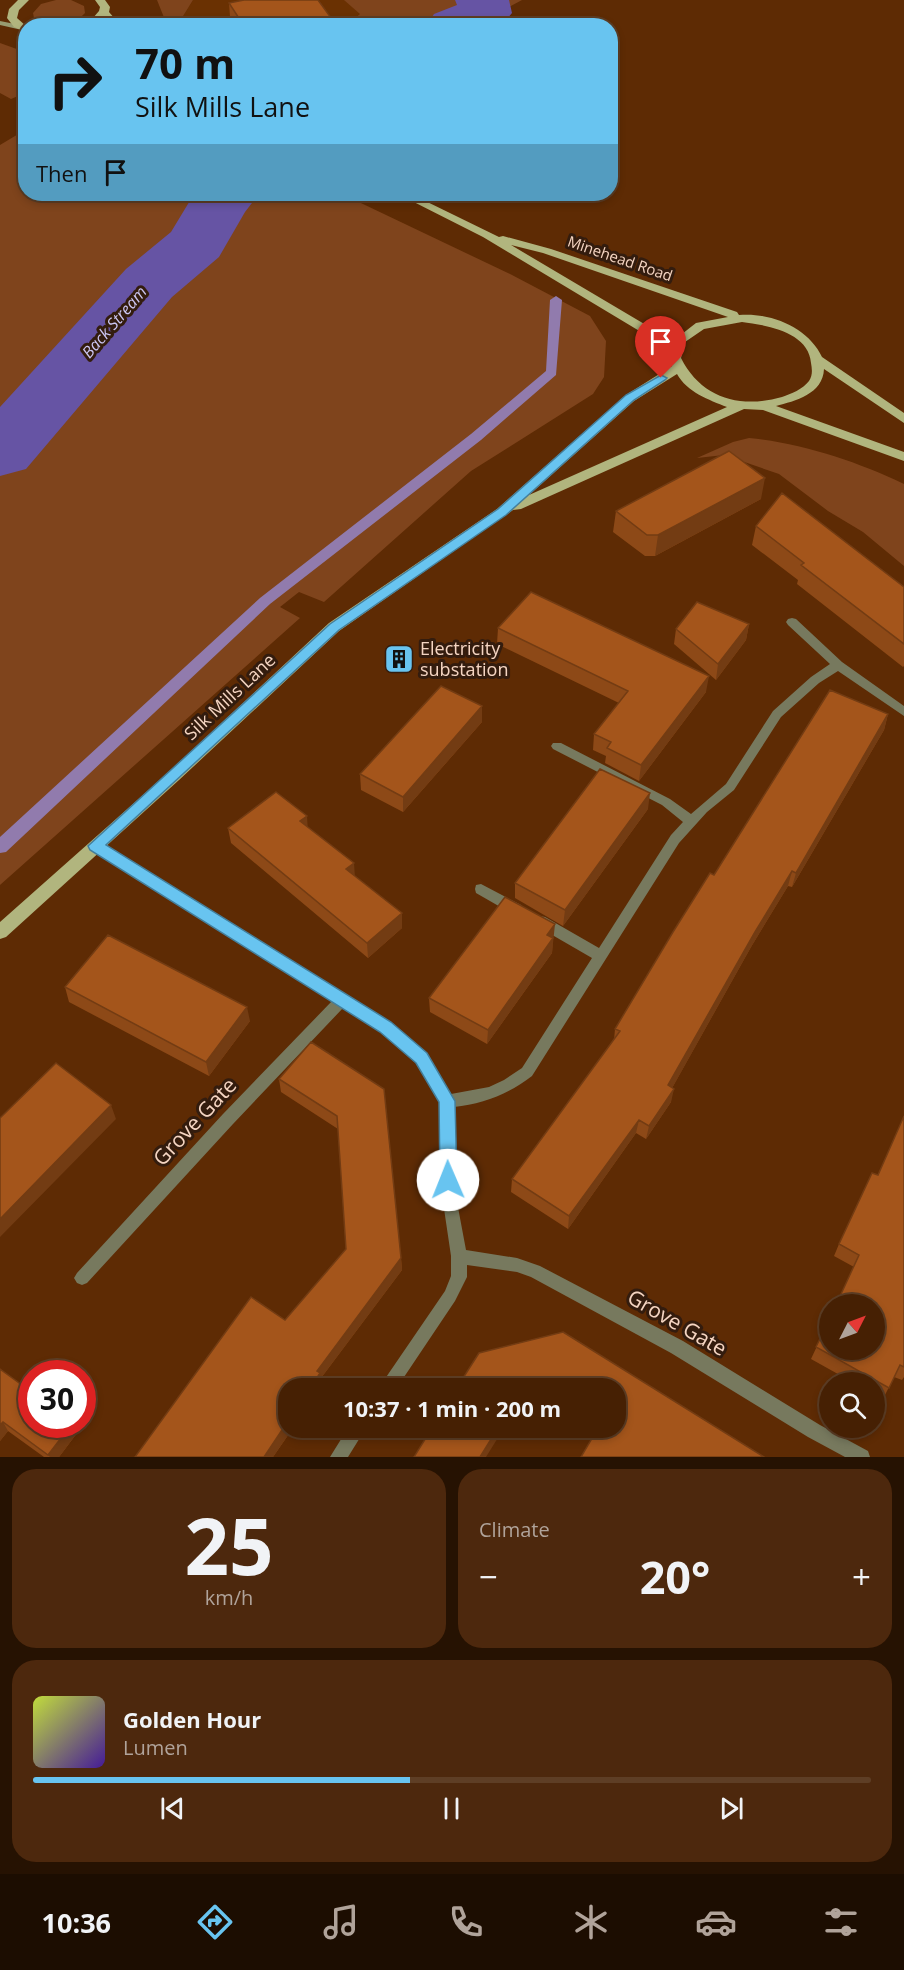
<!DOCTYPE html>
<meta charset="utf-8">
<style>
:root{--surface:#462003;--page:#4d280d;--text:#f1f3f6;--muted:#b0a39a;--line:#5e3e25;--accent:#68c4f0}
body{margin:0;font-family:"Open Sans",sans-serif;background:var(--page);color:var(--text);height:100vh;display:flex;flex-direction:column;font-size:22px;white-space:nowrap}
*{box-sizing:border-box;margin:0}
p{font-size:20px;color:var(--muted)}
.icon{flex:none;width:33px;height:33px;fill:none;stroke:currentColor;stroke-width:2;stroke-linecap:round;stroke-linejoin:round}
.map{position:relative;height:1457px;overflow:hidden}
.details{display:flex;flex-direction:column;gap:12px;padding:12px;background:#261202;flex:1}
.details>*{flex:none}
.top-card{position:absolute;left:18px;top:18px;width:600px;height:183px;border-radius:24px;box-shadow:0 3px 9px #0003,0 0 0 2px var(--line);background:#68c4f0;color:#111;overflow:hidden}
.needle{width:39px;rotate:48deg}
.buttons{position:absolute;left:819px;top:1294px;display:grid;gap:12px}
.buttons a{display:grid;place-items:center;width:66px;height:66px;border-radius:50%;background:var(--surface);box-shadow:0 3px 9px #0003,0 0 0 2px var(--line);font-size:30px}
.speed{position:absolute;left:18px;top:1360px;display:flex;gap:12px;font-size:30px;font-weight:700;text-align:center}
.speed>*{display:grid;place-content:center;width:78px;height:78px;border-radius:50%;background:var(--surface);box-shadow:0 3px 9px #0003,0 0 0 2px var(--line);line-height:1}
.speed .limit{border:9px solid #d22;background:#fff;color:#111}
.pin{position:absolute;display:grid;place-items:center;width:51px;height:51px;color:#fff;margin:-62px -26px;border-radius:50% 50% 50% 0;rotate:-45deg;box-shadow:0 0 6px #0007}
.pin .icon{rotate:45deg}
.me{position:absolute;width:66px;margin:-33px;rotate:359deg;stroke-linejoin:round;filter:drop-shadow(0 0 4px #0008)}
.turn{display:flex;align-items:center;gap:21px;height:126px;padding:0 18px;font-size:27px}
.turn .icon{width:78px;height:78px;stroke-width:2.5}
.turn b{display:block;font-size:42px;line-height:51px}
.then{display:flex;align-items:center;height:57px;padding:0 18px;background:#0003;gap:12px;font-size:22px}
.big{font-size:45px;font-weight:700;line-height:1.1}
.details .widget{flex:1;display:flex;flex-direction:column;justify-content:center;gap:9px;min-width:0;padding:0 21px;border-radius:24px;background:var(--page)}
.details .dial{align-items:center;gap:0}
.dial b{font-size:78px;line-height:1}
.song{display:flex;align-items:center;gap:18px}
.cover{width:72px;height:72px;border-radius:9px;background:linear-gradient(135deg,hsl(70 70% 55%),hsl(260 70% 35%))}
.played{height:6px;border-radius:3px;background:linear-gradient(90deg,var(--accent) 45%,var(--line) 45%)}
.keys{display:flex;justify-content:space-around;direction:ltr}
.heat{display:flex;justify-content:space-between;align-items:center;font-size:33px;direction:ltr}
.details .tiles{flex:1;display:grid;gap:12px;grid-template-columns:1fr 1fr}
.widget:last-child{grid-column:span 2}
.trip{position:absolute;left:278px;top:1378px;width:348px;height:60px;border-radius:24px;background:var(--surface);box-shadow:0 3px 9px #0003,0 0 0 2px var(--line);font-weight:700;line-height:60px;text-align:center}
.tab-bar{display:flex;height:96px;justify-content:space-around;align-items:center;background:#1c0d01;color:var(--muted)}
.tab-bar .icon{width:42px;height:42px}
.tab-bar .selected{color:var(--accent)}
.tab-bar b{font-size:27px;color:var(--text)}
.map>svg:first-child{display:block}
.built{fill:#6a3102}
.green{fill:#7f441c}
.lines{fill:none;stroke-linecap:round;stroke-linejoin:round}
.stream{fill:#917bad;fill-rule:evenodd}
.river{fill:#6654a4;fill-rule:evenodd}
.minor{fill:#77795e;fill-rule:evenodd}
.secondary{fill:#989b70;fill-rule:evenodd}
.primary{fill:#b1b57e;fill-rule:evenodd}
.wall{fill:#8d4917}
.shaded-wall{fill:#733c13}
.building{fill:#a4551b;stroke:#733c13;stroke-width:1.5}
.route{fill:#68c4f0;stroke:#447f9c;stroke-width:1.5}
.labels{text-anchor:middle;stroke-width:6;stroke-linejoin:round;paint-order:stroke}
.far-street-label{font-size:15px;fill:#f5d5c2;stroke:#331c0e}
.far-water-label{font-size:16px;font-style:italic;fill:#ccc6f3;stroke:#331c0e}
.poi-label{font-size:18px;fill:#f5d5c2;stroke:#331c0e;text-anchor:start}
.street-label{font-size:18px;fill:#f5d5c2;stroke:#331c0e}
.near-street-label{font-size:21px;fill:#f5d5c2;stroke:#331c0e}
</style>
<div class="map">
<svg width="904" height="1457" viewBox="0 0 904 1457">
<rect width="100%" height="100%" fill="#5e2b04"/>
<path class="built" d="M193 0H466L437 25 185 26 180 21Z"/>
<path class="green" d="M56 0H71L84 6 85 13C73 27 48 29 34 18L33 13 41 4Z
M157 0H193L180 21 185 25H167Z
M344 0H522L507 8 489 26 354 25 352 21 360 14Z
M0 43 25 52V93L11 99 0 93Z
M25 130 26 194H342L512 275 590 316 606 341 604 377 593 394 471 471 324 602 299 592 280 607 300 618 0 885V145Z
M749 438C801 443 856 461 904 484V566L863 532 828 511 779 474 724 455 697 458 733 442Z"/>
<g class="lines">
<path class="stream" d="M556 296 562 300 556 375 481 440 270 604 6 852 0 853V837L260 598 471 434 546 371 550 300Z"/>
<path class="river" d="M455 0H509L512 13 501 26H426L434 14 457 5Z
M194 194H259L245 212 219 257 172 297 26 469 0 476V407L126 269 171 232Z"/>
<path class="minor" d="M792 618 796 619 842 662 904 706V716L838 671 819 683 781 717 734 790 707 812 679 843 532 1076C509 1094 483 1104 454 1107L457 1202 466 1250 517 1258 540 1266 683 1341 820 1425 868 1451 870 1457H845L808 1437 671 1353 531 1277 517 1272 467 1265V1277L455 1301 396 1389H378L445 1291 451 1276V1256L443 1202 440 1101 417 1062 380 1031 343 1008 233 1124 87 1283 82 1285 77 1283 74 1278 77 1273 223 1114 332 1001 90 850 89 846 90 842H100L390 1023 427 1054 451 1094 489 1087 504 1080 522 1068 592 958 535 925 533 921 535 917 540 916 545 917 599 948 671 835 683 822 662 805 553 749 551 746 553 743H561L670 799 691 814 726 784 773 711 811 677 830 664 788 625 786 622 788 619Z
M481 884 521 905 523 909 521 913 516 914 511 913 476 893 475 889 476 885Z
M348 1428H366L348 1457H330Z"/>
<path class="secondary" d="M0 21 25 26 26 28 22 30 0 25Z"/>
<path class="primary" d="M18 0H29L19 10 17 18 26 26V32L14 27 7 18 9 9Z
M95 0H105L110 7 109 12 121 26H111L104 17 96 26H86L99 11 100 7Z
M398 194H411L499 237 503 236 551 249 737 312 739 315C771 312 809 328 822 357L904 413V423L824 369C823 394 795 401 776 406L904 452V461L763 410 744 409 521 509 513 510 339 631 179 780 6 937 0 939V922L169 772 329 623 497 509 626 395 672 366 669 358 671 350 483 237ZM511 245 543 253 728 317 696 323 673 341ZM742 322C766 325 809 332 811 363 812 369 813 375 809 381 803 389 791 394 782 397 740 409 701 398 681 358L685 342 704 329ZM677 374C687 392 709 400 727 407L529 495 634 401Z"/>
</g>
<path class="wall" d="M229 3 337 26H236L230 17Z
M761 499 655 556H645L613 532 616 511Z
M756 526 904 587V666L903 667 797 584 798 580 752 545Z
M749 624 746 640 716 680 674 644 676 629Z
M498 628 706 692 639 781 605 763 606 756 593 750 594 734 619 703 497 644Z
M482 706V722L403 812 361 790 360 774Z
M888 714 884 730 792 887 788 886 751 947 672 1088 671 1102 646 1139 636 1133 568 1229 511 1192 512 1179 614 1040 615 1029 714 875Z
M648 809 563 926 515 898V883Z
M308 827 355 876 402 928 368 958 231 843 228 828Z
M553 939 552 953 487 1044 430 1012 429 998Z
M65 987 250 1021 209 1076 69 1002Z
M311 1042 401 1258 402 1270 321 1378 322 1384 319 1389H288L293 1428 273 1457H135L285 1320 346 1249 338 1129 281 1092 279 1079Z
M904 1116V1377L902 1380 894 1377 883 1399 874 1394V1383H854L811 1359 854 1267 834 1256 839 1244 878 1175Z
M0 1369 29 1390 90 1416 59 1457H44L8 1431 0 1441Z"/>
<path class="shaded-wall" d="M765 478 761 499 655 556 658 535Z
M749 624 746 640 716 680 718 664Z
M709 676 706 692 639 781 641 765Z
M482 706V722L403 812V797Z
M888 714 884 730 792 887 796 873Z
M650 793 648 809 563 926 565 910Z
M307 816 308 832 300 821Z
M354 863 355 878 346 869Z
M792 871 788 886 751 947 666 1099 668 1085 755 932Z
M402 913V928L368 958 367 943Z
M555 924 552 953 487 1044 488 1030 547 935Z
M247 1007 250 1021 209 1076 206 1062Z
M674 1089 671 1102 646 1139 649 1126Z
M111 1105 116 1119 0 1237V1219Z
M639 1120 636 1133 568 1229 569 1216Z
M401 1258 402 1270 321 1378 322 1384 319 1389H310L317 1371Z
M86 1406 90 1416 59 1457H50L48 1455 71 1425H82V1411Z
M288 1421V1428H293L273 1457H264Z
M3 1422 8 1431 0 1441V1425Z
M498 1428H504L486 1457H480Z"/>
<path class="building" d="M244 0H318L337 26H244L229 3Z
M729 451 765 478 658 535H647L616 511Z
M782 493 904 587V644L801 565 804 563 756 526Z
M531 592 709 676 641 765 607 748 611 742 594 734 628 691 498 628Z
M697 602 749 624 718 664 676 629Z
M441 686 482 706 403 797 360 774Z
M830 690 888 714 796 873 792 871 755 932 668 1085 674 1089 649 1126 639 1120 569 1216 512 1179 620 1031 615 1029 673 932 710 873 714 875Z
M600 769 650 793 565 910 515 883Z
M276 792 307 816 300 821 354 863 346 869 402 913 367 943 228 828Z
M505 897 555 924 547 935 553 938 488 1030 429 998Z
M108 935 247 1007 206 1062 65 987Z
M311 1042 384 1089 401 1258 317 1371 320 1373 310 1389H288V1421L264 1457H135L251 1297 285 1320 346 1249 337 1116 279 1079Z
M56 1063 111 1105 0 1219V1118Z
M904 1116V1367L900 1365 889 1388 816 1347 830 1318V1350H874V1305H836L859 1255 839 1244 872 1173 878 1175Z
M563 1332 764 1457H581L598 1428H615V1389H456L479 1353Z
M0 1369 29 1390 32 1387V1425H71L48 1455 3 1422 0 1425Z
M82 1404 86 1406 82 1411Z
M432 1428H498L480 1457H414Z"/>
<path class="route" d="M661 375 667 378 665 380 634 400 506 515 339 630 106 845 391 1022 427 1053 455 1101 457 1180 454 1186 448 1188 443 1186 440 1180 439 1102 416 1063 380 1032 90 850 88 846 330 624 498 509 626 395Z"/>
<defs>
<g id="building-square" transform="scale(1.5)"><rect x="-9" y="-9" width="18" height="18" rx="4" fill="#68c4f0" stroke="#331c0e"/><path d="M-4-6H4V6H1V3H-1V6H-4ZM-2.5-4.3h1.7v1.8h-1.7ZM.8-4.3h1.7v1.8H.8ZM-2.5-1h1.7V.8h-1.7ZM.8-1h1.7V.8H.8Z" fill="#111"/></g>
</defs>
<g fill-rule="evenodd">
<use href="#building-square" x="399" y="659"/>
</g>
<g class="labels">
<g class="far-street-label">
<text transform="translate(620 259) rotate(19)" y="5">Minehead Road</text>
</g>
<g class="far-water-label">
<text transform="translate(114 322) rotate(-49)" y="6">Back Stream</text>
</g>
<g class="poi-label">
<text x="420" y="655">Electricity<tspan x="420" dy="21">substation</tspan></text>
</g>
<g class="street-label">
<text transform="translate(230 697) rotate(-43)" y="6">Silk Mills Lane</text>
</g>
<g class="near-street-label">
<text transform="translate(195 1122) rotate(-47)" y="7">Grove Gate</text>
<text transform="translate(677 1323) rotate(30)" y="7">Grove Gate</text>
</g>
</g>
</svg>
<div class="buttons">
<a><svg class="needle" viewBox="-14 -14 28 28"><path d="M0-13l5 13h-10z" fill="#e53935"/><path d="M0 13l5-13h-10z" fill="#b0a39a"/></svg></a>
<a><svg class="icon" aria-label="search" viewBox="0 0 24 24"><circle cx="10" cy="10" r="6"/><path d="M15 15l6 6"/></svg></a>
</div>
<div class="speed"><div class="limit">30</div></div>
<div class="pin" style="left:661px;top:378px;background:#d93025"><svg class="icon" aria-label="arrive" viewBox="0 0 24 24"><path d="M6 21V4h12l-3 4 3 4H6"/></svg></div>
<svg class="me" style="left:448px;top:1180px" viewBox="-20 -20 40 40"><circle r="19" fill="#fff"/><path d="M0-13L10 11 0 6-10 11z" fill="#68c4f0"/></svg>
<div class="trip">10:37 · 1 min · 200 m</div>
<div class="top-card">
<div class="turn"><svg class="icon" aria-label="right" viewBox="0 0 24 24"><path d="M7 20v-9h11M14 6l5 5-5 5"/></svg><div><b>70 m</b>Silk Mills Lane</div></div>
<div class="then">Then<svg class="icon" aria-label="arrive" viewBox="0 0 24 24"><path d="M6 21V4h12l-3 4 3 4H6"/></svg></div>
</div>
</div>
<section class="details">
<div class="tiles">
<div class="widget dial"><b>25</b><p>km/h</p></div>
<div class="widget"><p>Climate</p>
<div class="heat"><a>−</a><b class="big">20°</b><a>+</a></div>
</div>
<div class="widget">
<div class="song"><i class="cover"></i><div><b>Golden Hour</b><p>Lumen</p></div></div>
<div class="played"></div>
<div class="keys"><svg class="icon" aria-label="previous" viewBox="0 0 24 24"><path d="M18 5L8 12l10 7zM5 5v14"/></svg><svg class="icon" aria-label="pause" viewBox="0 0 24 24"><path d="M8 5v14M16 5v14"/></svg><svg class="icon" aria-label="next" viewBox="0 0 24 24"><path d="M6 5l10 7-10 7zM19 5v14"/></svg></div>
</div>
</div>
</section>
<nav class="tab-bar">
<b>10:36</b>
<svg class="icon selected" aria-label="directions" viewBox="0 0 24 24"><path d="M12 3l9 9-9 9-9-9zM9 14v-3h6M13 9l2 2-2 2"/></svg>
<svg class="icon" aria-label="music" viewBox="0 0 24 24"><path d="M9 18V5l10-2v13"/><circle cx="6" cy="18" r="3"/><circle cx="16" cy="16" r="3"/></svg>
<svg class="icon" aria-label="phone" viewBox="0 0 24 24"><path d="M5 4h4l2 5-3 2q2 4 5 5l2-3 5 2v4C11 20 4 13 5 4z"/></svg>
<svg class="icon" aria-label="climate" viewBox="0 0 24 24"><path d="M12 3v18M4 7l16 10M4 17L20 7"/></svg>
<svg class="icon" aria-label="car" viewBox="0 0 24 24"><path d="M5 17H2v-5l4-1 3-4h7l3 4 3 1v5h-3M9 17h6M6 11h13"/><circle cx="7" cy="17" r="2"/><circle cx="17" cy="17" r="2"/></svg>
<svg class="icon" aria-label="filters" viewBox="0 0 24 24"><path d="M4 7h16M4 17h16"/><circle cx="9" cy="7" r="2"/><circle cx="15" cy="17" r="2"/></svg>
</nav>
